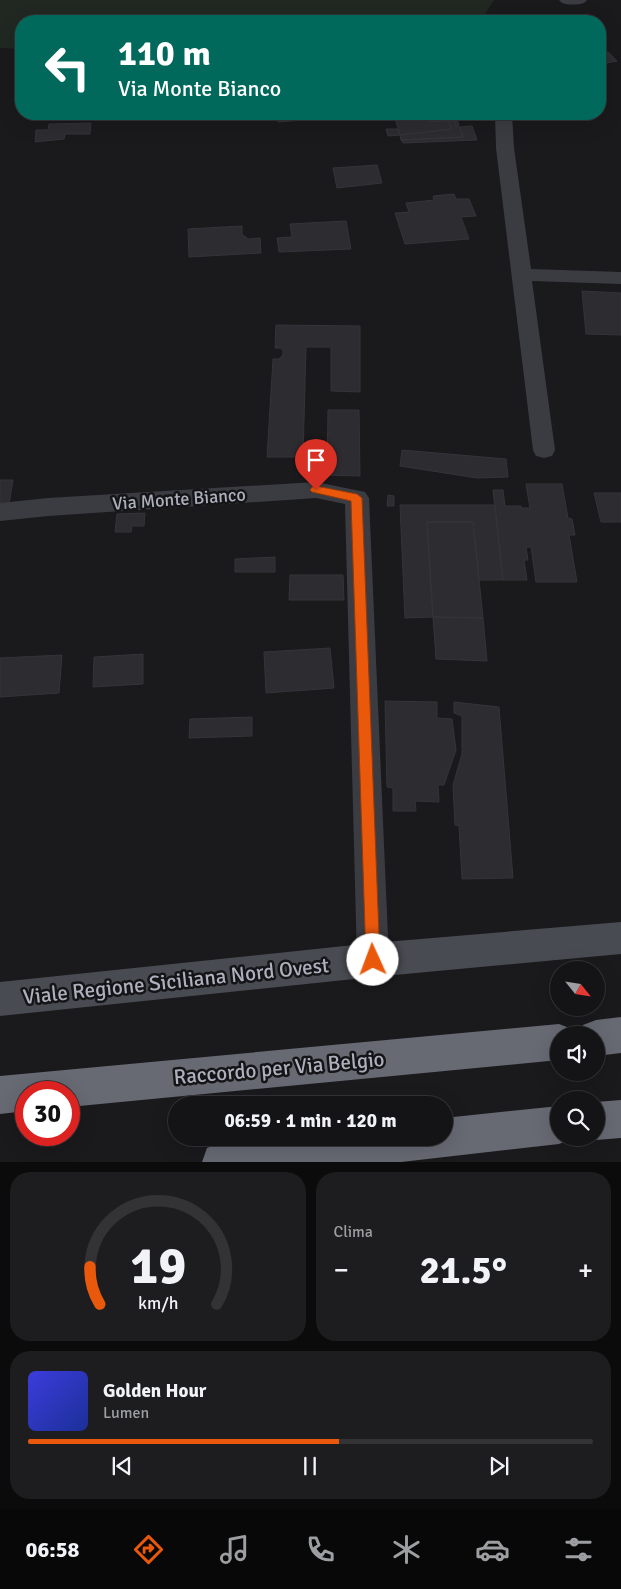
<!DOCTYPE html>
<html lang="it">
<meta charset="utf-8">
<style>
:root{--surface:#141416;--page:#1d1d1f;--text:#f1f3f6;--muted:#9d9ea1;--line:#333335;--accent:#ea580c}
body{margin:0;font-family:Signika,sans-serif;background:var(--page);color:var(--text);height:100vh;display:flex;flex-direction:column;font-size:19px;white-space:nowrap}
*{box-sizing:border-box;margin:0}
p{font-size:16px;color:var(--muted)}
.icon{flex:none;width:28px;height:28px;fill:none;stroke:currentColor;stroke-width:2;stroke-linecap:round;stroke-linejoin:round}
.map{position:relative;height:1162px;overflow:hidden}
.side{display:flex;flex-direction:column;gap:10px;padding:10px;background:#0b0b0c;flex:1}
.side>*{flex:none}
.guide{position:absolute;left:15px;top:15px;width:591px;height:105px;border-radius:20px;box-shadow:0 5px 20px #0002,0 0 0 1px var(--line);background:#00695c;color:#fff;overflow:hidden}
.needle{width:32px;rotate:120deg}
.tools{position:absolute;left:550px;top:961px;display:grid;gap:10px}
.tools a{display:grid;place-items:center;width:55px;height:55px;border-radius:50%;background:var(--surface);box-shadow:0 5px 20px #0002,0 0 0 1px var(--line);font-size:25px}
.speed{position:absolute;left:15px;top:1081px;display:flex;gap:10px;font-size:25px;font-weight:700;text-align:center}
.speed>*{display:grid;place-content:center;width:65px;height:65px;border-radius:50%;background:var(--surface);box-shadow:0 5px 20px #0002,0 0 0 1px var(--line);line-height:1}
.speed .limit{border:8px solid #d22;background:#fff;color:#111}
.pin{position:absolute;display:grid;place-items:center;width:42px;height:42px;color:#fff;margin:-51px -21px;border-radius:50% 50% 50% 0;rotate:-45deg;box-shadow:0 0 5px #0007}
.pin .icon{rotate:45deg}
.me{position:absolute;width:55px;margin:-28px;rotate:358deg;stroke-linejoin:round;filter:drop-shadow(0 0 4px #0008)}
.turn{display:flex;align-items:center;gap:18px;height:105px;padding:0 20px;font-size:22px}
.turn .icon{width:65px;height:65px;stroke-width:2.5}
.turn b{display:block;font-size:35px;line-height:42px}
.big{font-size:38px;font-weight:800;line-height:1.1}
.side .widget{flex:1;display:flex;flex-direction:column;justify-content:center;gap:8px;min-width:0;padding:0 18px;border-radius:20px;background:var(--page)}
.side .dial{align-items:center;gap:0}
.dial svg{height:130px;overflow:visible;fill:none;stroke:var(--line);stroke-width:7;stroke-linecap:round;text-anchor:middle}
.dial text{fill:var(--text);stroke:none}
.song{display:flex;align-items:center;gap:15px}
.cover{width:60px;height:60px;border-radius:8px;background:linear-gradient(135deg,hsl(240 70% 55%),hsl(230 70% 35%))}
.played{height:5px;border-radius:2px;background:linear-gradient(90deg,var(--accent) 55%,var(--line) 55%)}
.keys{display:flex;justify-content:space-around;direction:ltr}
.heat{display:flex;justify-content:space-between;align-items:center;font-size:28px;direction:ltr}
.side .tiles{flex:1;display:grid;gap:10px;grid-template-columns:1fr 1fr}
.widget:last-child{grid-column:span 2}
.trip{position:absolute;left:168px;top:1096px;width:285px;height:50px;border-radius:25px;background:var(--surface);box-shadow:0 5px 20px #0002,0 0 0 1px var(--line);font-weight:800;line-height:50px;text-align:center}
.dock{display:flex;height:80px;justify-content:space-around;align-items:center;background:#080809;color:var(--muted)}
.dock .icon{width:35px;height:35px}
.dock .active{color:var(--accent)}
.dock b{font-size:22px;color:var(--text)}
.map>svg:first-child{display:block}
.green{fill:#202821}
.building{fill:#2d2d31;stroke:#343439}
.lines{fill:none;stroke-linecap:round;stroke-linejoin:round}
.street{fill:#3b3c42;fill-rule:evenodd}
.secondary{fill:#494b52;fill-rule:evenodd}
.highway{fill:#676a73;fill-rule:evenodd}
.route{fill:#ea580c;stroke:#983908}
.labels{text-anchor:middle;stroke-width:5;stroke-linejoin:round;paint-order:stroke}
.street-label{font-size:18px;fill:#acb1bd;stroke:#151518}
.near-street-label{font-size:21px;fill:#acb1bd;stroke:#151518}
</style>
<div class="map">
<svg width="621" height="1162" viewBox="0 0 621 1162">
<rect width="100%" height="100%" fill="#1a1a1d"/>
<path class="green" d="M0 0H494L481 21H21V49L0 48Z"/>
<path class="building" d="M608 52 617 61 601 64 600 54Z
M277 114H317L318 119 278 122Z
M414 114H426L429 122 448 121 452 129 400 135 394 115Z
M426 114H437L441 121 429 122Z
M437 114H456L459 125 456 126 455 121H441Z
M455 121 456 126 460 127 463 137 401 140 400 135 452 129 448 122Z
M91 123 90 134H65L64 139 35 142 36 130H48L49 124Z
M472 126 477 140 403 143 401 140 463 137 460 127Z
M386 129H398L400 135 388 136Z
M377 165 382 183 337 188 333 168Z
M454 194 456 199H469L476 216 461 217 469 239 405 244 395 213 409 212 406 203 434 200 433 196Z
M346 221 351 249 279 252 277 238 292 237 290 224Z
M242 226V234L248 239 260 238 261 253 189 257 188 229Z
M582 291 621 293V335L586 334Z
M276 325 360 326V392L331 391V347H306L303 457H267L273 359H279L283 355V351L281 348H275Z
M328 410H359L360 476 327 475Z
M402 450 506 459 508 477 477 478 400 466Z
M0 480H13L9 504 0 505Z
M526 484H562L568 518 572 519 575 535H569L577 582H536L531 547H526L528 560H524L527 580H503L493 490H503L505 506H521V508H530Z
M594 493H621V522H601Z
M388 495 394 496V506H387Z
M400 505H495L503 580H479L473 522H427L433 617 405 618Z
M145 513 144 526H132L131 532H115L117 514Z
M427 522H473L483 618 433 617Z
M275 557V572H235V559Z
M290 575H343L344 600H289Z
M433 617 483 618 487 661 436 659Z
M330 648 334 688 266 693 264 652Z
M143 654V684L93 687 94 657Z
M62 655 59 693 0 697V658Z
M385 701 437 702V718L452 719 456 750 444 785H438L439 802 415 801 416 811H393V788L387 787Z
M454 702 499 707 513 878 462 879 459 826 455 825 453 785 462 754V716L454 713Z
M252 717V736L189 738 190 719Z"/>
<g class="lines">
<path class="street" d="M559 0H587L584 3C577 5 569 5 562 3Z
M495 114H512L514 148 531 269 621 272V284L532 281 555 450 552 456 544 458 536 456 533 450 496 148Z
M316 482 365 492 369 498 389 960 384 971 373 975 362 971 357 960 345 504 316 498 48 516 0 521V503L48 498Z"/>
<path class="secondary" d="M621 922V954L373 977 0 1016V982L373 943Z"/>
<path class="highway" d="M621 1017V1053L596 1056V1035H579L583 1025 596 1020Z
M559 1024 572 1029 574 1035H559V1060L69 1107V1092H26V1111L0 1114V1076Z
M621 1100V1138L596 1140 591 1138H596V1102Z
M559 1106V1138H573L559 1144 401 1162H202L207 1148 221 1143 271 1138H444V1118Z"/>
</g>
<path class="route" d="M316 486 357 494 362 498 380 960 378 965 373 967 368 965 366 960 351 501 312 492 310 490 312 487Z"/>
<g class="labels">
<g class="street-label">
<text transform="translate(179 499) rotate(-4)" y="6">Via Monte Bianco</text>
</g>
<g class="near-street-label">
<text transform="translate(176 981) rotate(-6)" y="7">Viale Regione Siciliana Nord Ovest</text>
<text transform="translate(279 1068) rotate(-5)" y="7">Raccordo per Via Belgio</text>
</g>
</g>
</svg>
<div class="tools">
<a><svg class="needle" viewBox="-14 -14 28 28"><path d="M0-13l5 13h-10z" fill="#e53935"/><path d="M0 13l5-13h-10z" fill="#9d9ea1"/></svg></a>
<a><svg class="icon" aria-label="sound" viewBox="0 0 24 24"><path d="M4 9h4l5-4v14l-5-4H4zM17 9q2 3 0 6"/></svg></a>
<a><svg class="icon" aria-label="search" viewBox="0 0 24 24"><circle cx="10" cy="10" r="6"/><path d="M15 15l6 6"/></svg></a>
</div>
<div class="speed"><div class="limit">30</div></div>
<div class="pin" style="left:316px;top:490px;background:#d93025"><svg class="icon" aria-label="arrive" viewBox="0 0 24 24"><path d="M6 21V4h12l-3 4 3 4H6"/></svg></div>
<svg class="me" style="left:373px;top:960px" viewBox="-20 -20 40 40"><circle r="19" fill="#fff"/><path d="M0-13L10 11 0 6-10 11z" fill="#ea580c"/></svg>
<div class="trip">06:59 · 1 min · 120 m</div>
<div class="guide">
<div class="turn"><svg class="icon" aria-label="left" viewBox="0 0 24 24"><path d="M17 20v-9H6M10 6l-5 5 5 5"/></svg><div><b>110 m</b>Via Monte Bianco</div></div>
</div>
</div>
<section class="side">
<div class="tiles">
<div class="widget dial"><svg viewBox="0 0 100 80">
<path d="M14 69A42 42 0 1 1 86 69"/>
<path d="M14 69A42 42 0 0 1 8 46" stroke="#ea580c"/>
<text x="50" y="56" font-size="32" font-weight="700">19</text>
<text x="50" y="72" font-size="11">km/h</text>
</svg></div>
<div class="widget"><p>Clima</p>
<div class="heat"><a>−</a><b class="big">21.5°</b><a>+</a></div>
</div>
<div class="widget">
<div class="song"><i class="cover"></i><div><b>Golden Hour</b><p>Lumen</p></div></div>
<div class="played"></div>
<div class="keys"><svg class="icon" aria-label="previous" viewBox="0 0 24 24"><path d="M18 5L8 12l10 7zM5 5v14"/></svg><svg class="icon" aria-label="pause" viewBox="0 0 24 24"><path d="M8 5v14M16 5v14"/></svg><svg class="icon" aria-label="next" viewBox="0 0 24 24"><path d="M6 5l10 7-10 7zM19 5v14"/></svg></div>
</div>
</div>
</section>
<nav class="dock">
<b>06:58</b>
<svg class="icon active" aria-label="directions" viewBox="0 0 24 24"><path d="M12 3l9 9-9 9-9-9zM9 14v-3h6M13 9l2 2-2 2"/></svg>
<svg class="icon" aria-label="music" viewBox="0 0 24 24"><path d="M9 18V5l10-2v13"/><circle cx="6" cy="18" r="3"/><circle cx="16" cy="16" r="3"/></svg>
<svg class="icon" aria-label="phone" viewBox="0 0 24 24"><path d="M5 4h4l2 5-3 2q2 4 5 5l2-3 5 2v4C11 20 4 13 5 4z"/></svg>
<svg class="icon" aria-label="climate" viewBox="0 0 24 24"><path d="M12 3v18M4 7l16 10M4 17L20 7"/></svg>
<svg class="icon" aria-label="car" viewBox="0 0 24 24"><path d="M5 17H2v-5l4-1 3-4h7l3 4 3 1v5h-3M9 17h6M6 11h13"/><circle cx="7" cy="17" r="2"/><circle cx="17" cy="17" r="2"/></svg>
<svg class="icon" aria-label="filters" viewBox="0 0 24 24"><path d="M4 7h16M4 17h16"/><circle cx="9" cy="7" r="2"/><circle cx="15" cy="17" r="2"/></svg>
</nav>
